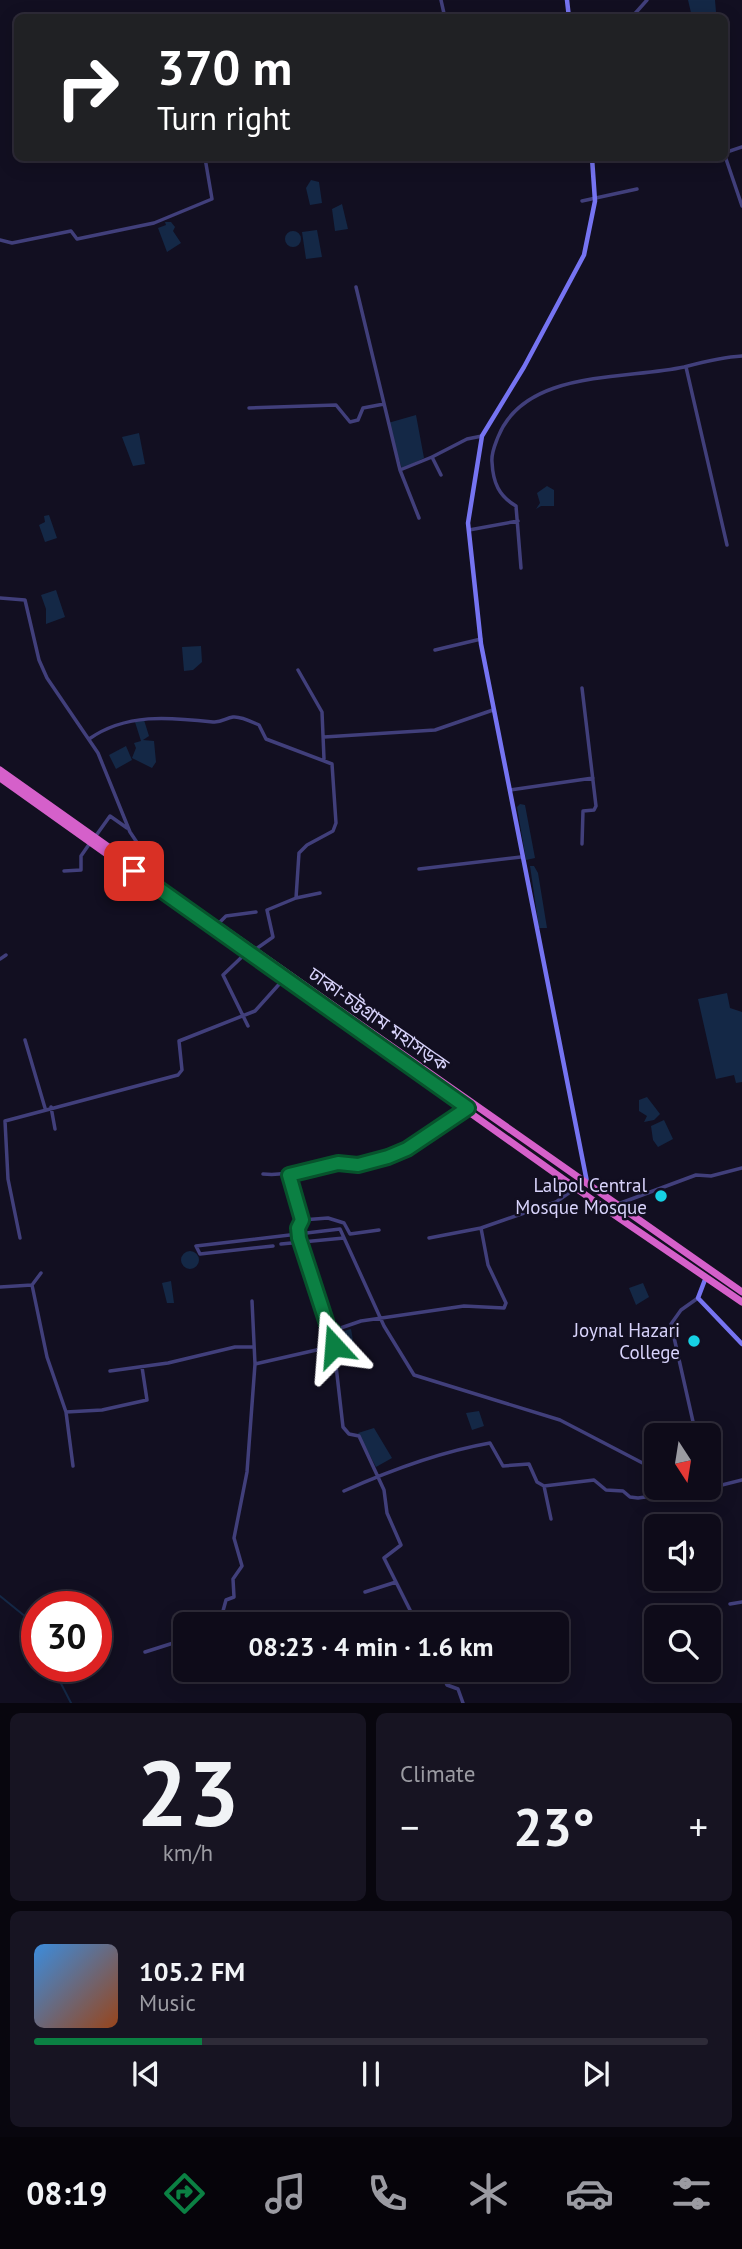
<!DOCTYPE html>
<meta charset="utf-8">
<style>
:root{--surface:#0e0b19;--page:#171422;--text:#f1f3f6;--muted:#9b9ba2;--line:#2e2b38;--accent:#0b8043}
body{margin:0;font-family:"PT Sans","Noto Sans Bengali",sans-serif;background:var(--page);color:var(--text);height:100vh;display:flex;flex-direction:column;font-size:26px;white-space:nowrap}
*{box-sizing:border-box;margin:0}
p{font-size:23px;color:var(--muted)}
.icon{flex:none;width:38px;height:38px;fill:none;stroke:currentColor;stroke-width:2;stroke-linecap:round;stroke-linejoin:round}
.map{position:relative;height:1703px;overflow:hidden}
.panel{display:flex;flex-direction:column;gap:10px;padding:10px;background:#08060e;flex:1}
.panel>*{flex:none}
.hud{position:absolute;left:14px;top:14px;width:714px;height:147px;border-radius:10px;box-shadow:0 4px 18px #0003,0 0 0 2px var(--line);background:#202124;color:#fff;overflow:hidden}
.needle{width:46px;rotate:168deg}
.fabs{position:absolute;left:644px;top:1423px;display:grid;gap:14px}
.fabs a{display:grid;place-items:center;width:77px;height:77px;border-radius:10px;background:var(--surface);box-shadow:0 4px 18px #0003,0 0 0 2px var(--line);font-size:35px}
.speed{position:absolute;left:21px;top:1591px;display:flex;gap:14px;font-size:35px;font-weight:700;text-align:center}
.speed>*{display:grid;place-content:center;width:91px;height:91px;border-radius:50%;background:var(--surface);box-shadow:0 4px 18px #0003,0 0 0 2px var(--line);line-height:1}
.speed .limit{border:10px solid #d22;background:#fff;color:#111}
.pin{position:absolute;display:grid;place-items:center;width:60px;height:60px;color:#fff;margin:-30px;border-radius:14px;box-shadow:0 4px 10px #0006}
.me{position:absolute;width:77px;margin:-38px;rotate:341deg;stroke-linejoin:round;filter:drop-shadow(0 0 5px #0008)}
.turn{display:flex;align-items:center;gap:24px;height:147px;padding:0 28px;font-size:32px}
.turn .icon{width:91px;height:91px;stroke-width:2.5}
.turn b{display:block;font-size:49px;line-height:60px}
.big{font-size:52px;font-weight:800;line-height:1.1}
.panel .tile{flex:1;display:flex;flex-direction:column;justify-content:center;gap:10px;min-width:0;padding:0 24px;border-radius:10px;background:var(--page)}
.panel .dial{align-items:center;gap:0}
.dial b{font-size:91px;line-height:1}
.song{display:flex;align-items:center;gap:21px}
.cover{width:84px;height:84px;border-radius:10px;background:linear-gradient(135deg,hsl(210 70% 55%),hsl(20 70% 35%))}
.played{height:7px;border-radius:4px;background:linear-gradient(90deg,var(--accent) 25%,var(--line) 25%)}
.keys{display:flex;justify-content:space-around;direction:ltr}
.heat{display:flex;justify-content:space-between;align-items:center;font-size:38px;direction:ltr}
.panel .tiles{flex:1;display:grid;gap:10px;grid-template-columns:1fr 1fr}
.tile:last-child{grid-column:span 2}
.trip{position:absolute;left:173px;top:1612px;width:396px;height:70px;border-radius:10px;background:var(--surface);box-shadow:0 4px 18px #0003,0 0 0 2px var(--line);font-weight:800;line-height:70px;text-align:center}
.tab-bar{display:flex;height:112px;justify-content:space-around;align-items:center;background:#06040a;color:var(--muted)}
.tab-bar .icon{width:49px;height:49px}
.tab-bar .current{color:var(--accent)}
.tab-bar b{font-size:32px;color:var(--text)}
.map>svg:first-child{display:block}
.water{fill:#142846}
.lines{fill:none;stroke-linecap:round;stroke-linejoin:round}
.stream{stroke:#142846;stroke-width:2}
.minor{stroke:#413f7b;stroke-width:3.5}
.secondary{stroke:#7674f2;stroke-width:4.5}
.trunk{stroke:#d560ca;stroke-width:7}
.route-casing{stroke:#07532c;stroke-width:18}
.route{stroke:#0b8043;stroke-width:12}
.poi-dot{fill:#16d1e4;stroke:#120f21;stroke-width:2.5}
.labels{text-anchor:middle;stroke-width:5;stroke-linejoin:round;paint-order:stroke}
.street-label{font-size:19px;fill:#d8d3fb;stroke:#120f21}
.poi-label{font-size:19px;fill:#d8d3fb;stroke:#120f21;text-anchor:end}
</style>
<div class="map">
<svg width="742" height="1703" viewBox="0 0 742 1703">
<rect width="100%" height="100%" fill="#120f21"/>
<path class="water" d="M688 0H715L716 12 721 17H692Z
M311 180 319 182 322 203 310 205 306 188Z
M342 204 348 229 335 231 332 209Z
M165 222H171L175 227 173 231 181 243 167 252 158 228 166 225Z
M317 230 322 257 306 259 302 232Z
M285 239a8 8 0 1 1 16 0a8 8 0 1 1-16 0Z
M416 415 424 458 402 469 388 423Z
M139 433 145 464 133 466 122 437Z
M547 486 554 490V506H541L536 509 540 503 537 493Z
M49 515 57 538 45 542 39 525 45 522 44 516Z
M56 590 65 617 46 624V609L41 595Z
M201 646 202 662 193 670 184 671 182 647Z
M144 720 149 736 143 740 154 741 156 762 152 768 132 758 136 748 134 743 141 741 135 722Z
M126 746 132 760 116 769 109 755Z
M520 804 525 805 535 858 526 860 517 807Z
M530 866H534L538 873 547 928H539Z
M727 993 730 1008 742 1012V1082L736 1083 734 1075 716 1079 698 999Z
M647 1097 660 1114 654 1120 644 1122 647 1116 639 1111V1100Z
M664 1120 673 1139 658 1147 653 1140 651 1126Z
M181 1260a9 9 0 1 1 18 0a9 9 0 1 1-18 0Z
M171 1281 174 1303H167L162 1283Z
M643 1283 649 1297 636 1305 629 1288Z
M351 1329 355 1352 344 1353 337 1333Z
M479 1411 484 1426 472 1430 466 1413Z
M374 1428 392 1458 376 1467 358 1433Z"/>
<g class="lines">
<path class="stream" d="M0 1596 37 1626
M52 1666 71 1703"/>
<path class="minor" d="M441 0 445 18
M631 18 647 0
M742 147 724 153 742 206
M582 201 637 189
M0 240 12 243 71 231 77 239 154 223 212 199 205 158
M356 287 400 470 419 518
M686 367 727 545
M249 408 336 405 350 422 358 420 363 408 384 404
M432 457 467 439 482 436
M400 470 432 457 441 475
M469 530 518 521
M521 568 516 506C499 496 493 483 492 462 491 453 495 445 498 437 525 369 625 380 684 367 703 362 722 357 742 356
M0 598 25 600 39 660 47 678 98 753 130 832 158 874 156 882
M435 650 481 639
M298 670 322 712 324 759
M582 688 596 806 594 810 583 811 582 844
M324 737 435 730 493 710
M89 739C126 713 169 717 213 722 221 723 226 718 233 717 241 716 252 722 259 725L266 739 332 764 336 823 333 831 307 845 299 853 296 898 267 910 273 937 256 949
M510 790 593 778
M95 837 110 816 127 828
M419 869 521 857
M64 871 81 870V856L90 843
M296 898 320 893
M217 925 226 916 256 912
M246 953 223 975 248 1026
M0 959 6 955
M25 1040 45 1108
M51 1107 55 1129
M263 1174C290 1177 312 1165 338 1163 345 1162 352 1165 360 1164 400 1161 433 1131 465 1110
M289 1175 302 1220 298 1229 299 1238 328 1327 333 1331
M618 1204 696 1175 711 1176 742 1168
M302 1220 328 1218 344 1223 350 1234 379 1230
M20 1238 8 1179 5 1121 178 1075 182 1070 179 1041 255 1011 282 981
M429 1238 481 1228
M281 1244 344 1238
M273 1246 200 1254 196 1246 340 1229 384 1326 414 1375 560 1420 656 1470
M41 1273 32 1285 47 1357 66 1412 73 1466
M0 1287 32 1285
M255 1364 334 1346
M110 1371 168 1363 235 1347H253
M66 1412 102 1410 147 1400 142 1367
M696 1435 671 1324 681 1310 698 1298
M544 1486 551 1519
M344 1491C391 1470 439 1452 490 1443L503 1466 529 1464 537 1482 544 1486 594 1480 606 1490 623 1491 630 1497 638 1498 710 1488 742 1480
M365 1592 396 1582
M730 1604 742 1602
M214 1624 215 1617 223 1611 226 1600 234 1597 233 1579 242 1566 234 1538 247 1472 255 1364 252 1301
M417 1624 384 1558 401 1545 387 1513 384 1490 359 1436 349 1434 343 1427 332 1331 361 1321 464 1306 504 1308 506 1303 488 1265 481 1228 556 1202 573 1190
M145 1652 186 1639
M440 1670 447 1685 458 1689 463 1703
M293 1679 318 1670"/>
<path class="secondary" d="M567 0 569 18
M587 1182 481 644 468 523 482 436 524 367 584 255 595 201 592 158
M706 1277 698 1298 742 1344"/>
<path class="trunk" d="M0 770 151 877
M0 778 594 1201 742 1302
M160 884 742 1292"/>
</g>
<g class="lines">
<g class="route-casing">
<path id="route" d="M134 871 468 1108 407 1149 388 1157 358 1165 338 1163 289 1175 302 1220 298 1228 299 1238 328 1327 333 1331 334 1346"/>
</g>
<use href="#route" class="route"/>
</g>
<g class="poi-dot">
<circle cx="661" cy="1196" r="7"/>
<circle cx="694" cy="1341" r="7"/>
</g>
<g class="labels">
<g class="street-label">
<text transform="translate(379 1019) rotate(35)" y="7">ঢাকা-চট্টগ্রাম মহাসড়ক</text>
</g>
<g class="poi-label">
<text x="647" y="1192">Lalpol Central<tspan x="647" dy="22">Mosque Mosque</tspan></text>
<text x="680" y="1337">Joynal Hazari<tspan x="680" dy="22">College</tspan></text>
</g>
</g>
</svg>
<div class="fabs">
<a><svg class="needle" viewBox="-14 -14 28 28"><path d="M0-13l5 13h-10z" fill="#e53935"/><path d="M0 13l5-13h-10z" fill="#9b9ba2"/></svg></a>
<a><svg class="icon" aria-label="sound" viewBox="0 0 24 24"><path d="M4 9h4l5-4v14l-5-4H4zM17 9q2 3 0 6"/></svg></a>
<a><svg class="icon" aria-label="search" viewBox="0 0 24 24"><circle cx="10" cy="10" r="6"/><path d="M15 15l6 6"/></svg></a>
</div>
<div class="speed"><div class="limit">30</div></div>
<div class="pin" style="left:134px;top:871px;background:#d93025"><svg class="icon" aria-label="arrive" viewBox="0 0 24 24"><path d="M6 21V4h12l-3 4 3 4H6"/></svg></div>
<svg class="me" style="left:334px;top:1346px" viewBox="-20 -20 40 40"><path d="M0-17L14 15 0 8-14 15z" fill="#0b8043" stroke="#fff" stroke-width="4"/></svg>
<div class="trip">08:23 · 4 min · 1.6 km</div>
<div class="hud">
<div class="turn"><svg class="icon" aria-label="right" viewBox="0 0 24 24"><path d="M7 20v-9h11M14 6l5 5-5 5"/></svg><div><b>370 m</b>Turn right</div></div>
</div>
</div>
<section class="panel">
<div class="tiles">
<div class="tile dial"><b>23</b><p>km/h</p></div>
<div class="tile"><p>Climate</p>
<div class="heat"><a>−</a><b class="big">23°</b><a>+</a></div>
</div>
<div class="tile">
<div class="song"><i class="cover"></i><div><b>105.2 FM</b><p>Music</p></div></div>
<div class="played"></div>
<div class="keys"><svg class="icon" aria-label="previous" viewBox="0 0 24 24"><path d="M18 5L8 12l10 7zM5 5v14"/></svg><svg class="icon" aria-label="pause" viewBox="0 0 24 24"><path d="M8 5v14M16 5v14"/></svg><svg class="icon" aria-label="next" viewBox="0 0 24 24"><path d="M6 5l10 7-10 7zM19 5v14"/></svg></div>
</div>
</div>
</section>
<nav class="tab-bar">
<b>08:19</b>
<svg class="icon current" aria-label="directions" viewBox="0 0 24 24"><path d="M12 3l9 9-9 9-9-9zM9 14v-3h6M13 9l2 2-2 2"/></svg>
<svg class="icon" aria-label="music" viewBox="0 0 24 24"><path d="M9 18V5l10-2v13"/><circle cx="6" cy="18" r="3"/><circle cx="16" cy="16" r="3"/></svg>
<svg class="icon" aria-label="phone" viewBox="0 0 24 24"><path d="M5 4h4l2 5-3 2q2 4 5 5l2-3 5 2v4C11 20 4 13 5 4z"/></svg>
<svg class="icon" aria-label="climate" viewBox="0 0 24 24"><path d="M12 3v18M4 7l16 10M4 17L20 7"/></svg>
<svg class="icon" aria-label="car" viewBox="0 0 24 24"><path d="M5 17H2v-5l4-1 3-4h7l3 4 3 1v5h-3M9 17h6M6 11h13"/><circle cx="7" cy="17" r="2"/><circle cx="17" cy="17" r="2"/></svg>
<svg class="icon" aria-label="filters" viewBox="0 0 24 24"><path d="M4 7h16M4 17h16"/><circle cx="9" cy="7" r="2"/><circle cx="15" cy="17" r="2"/></svg>
</nav>
